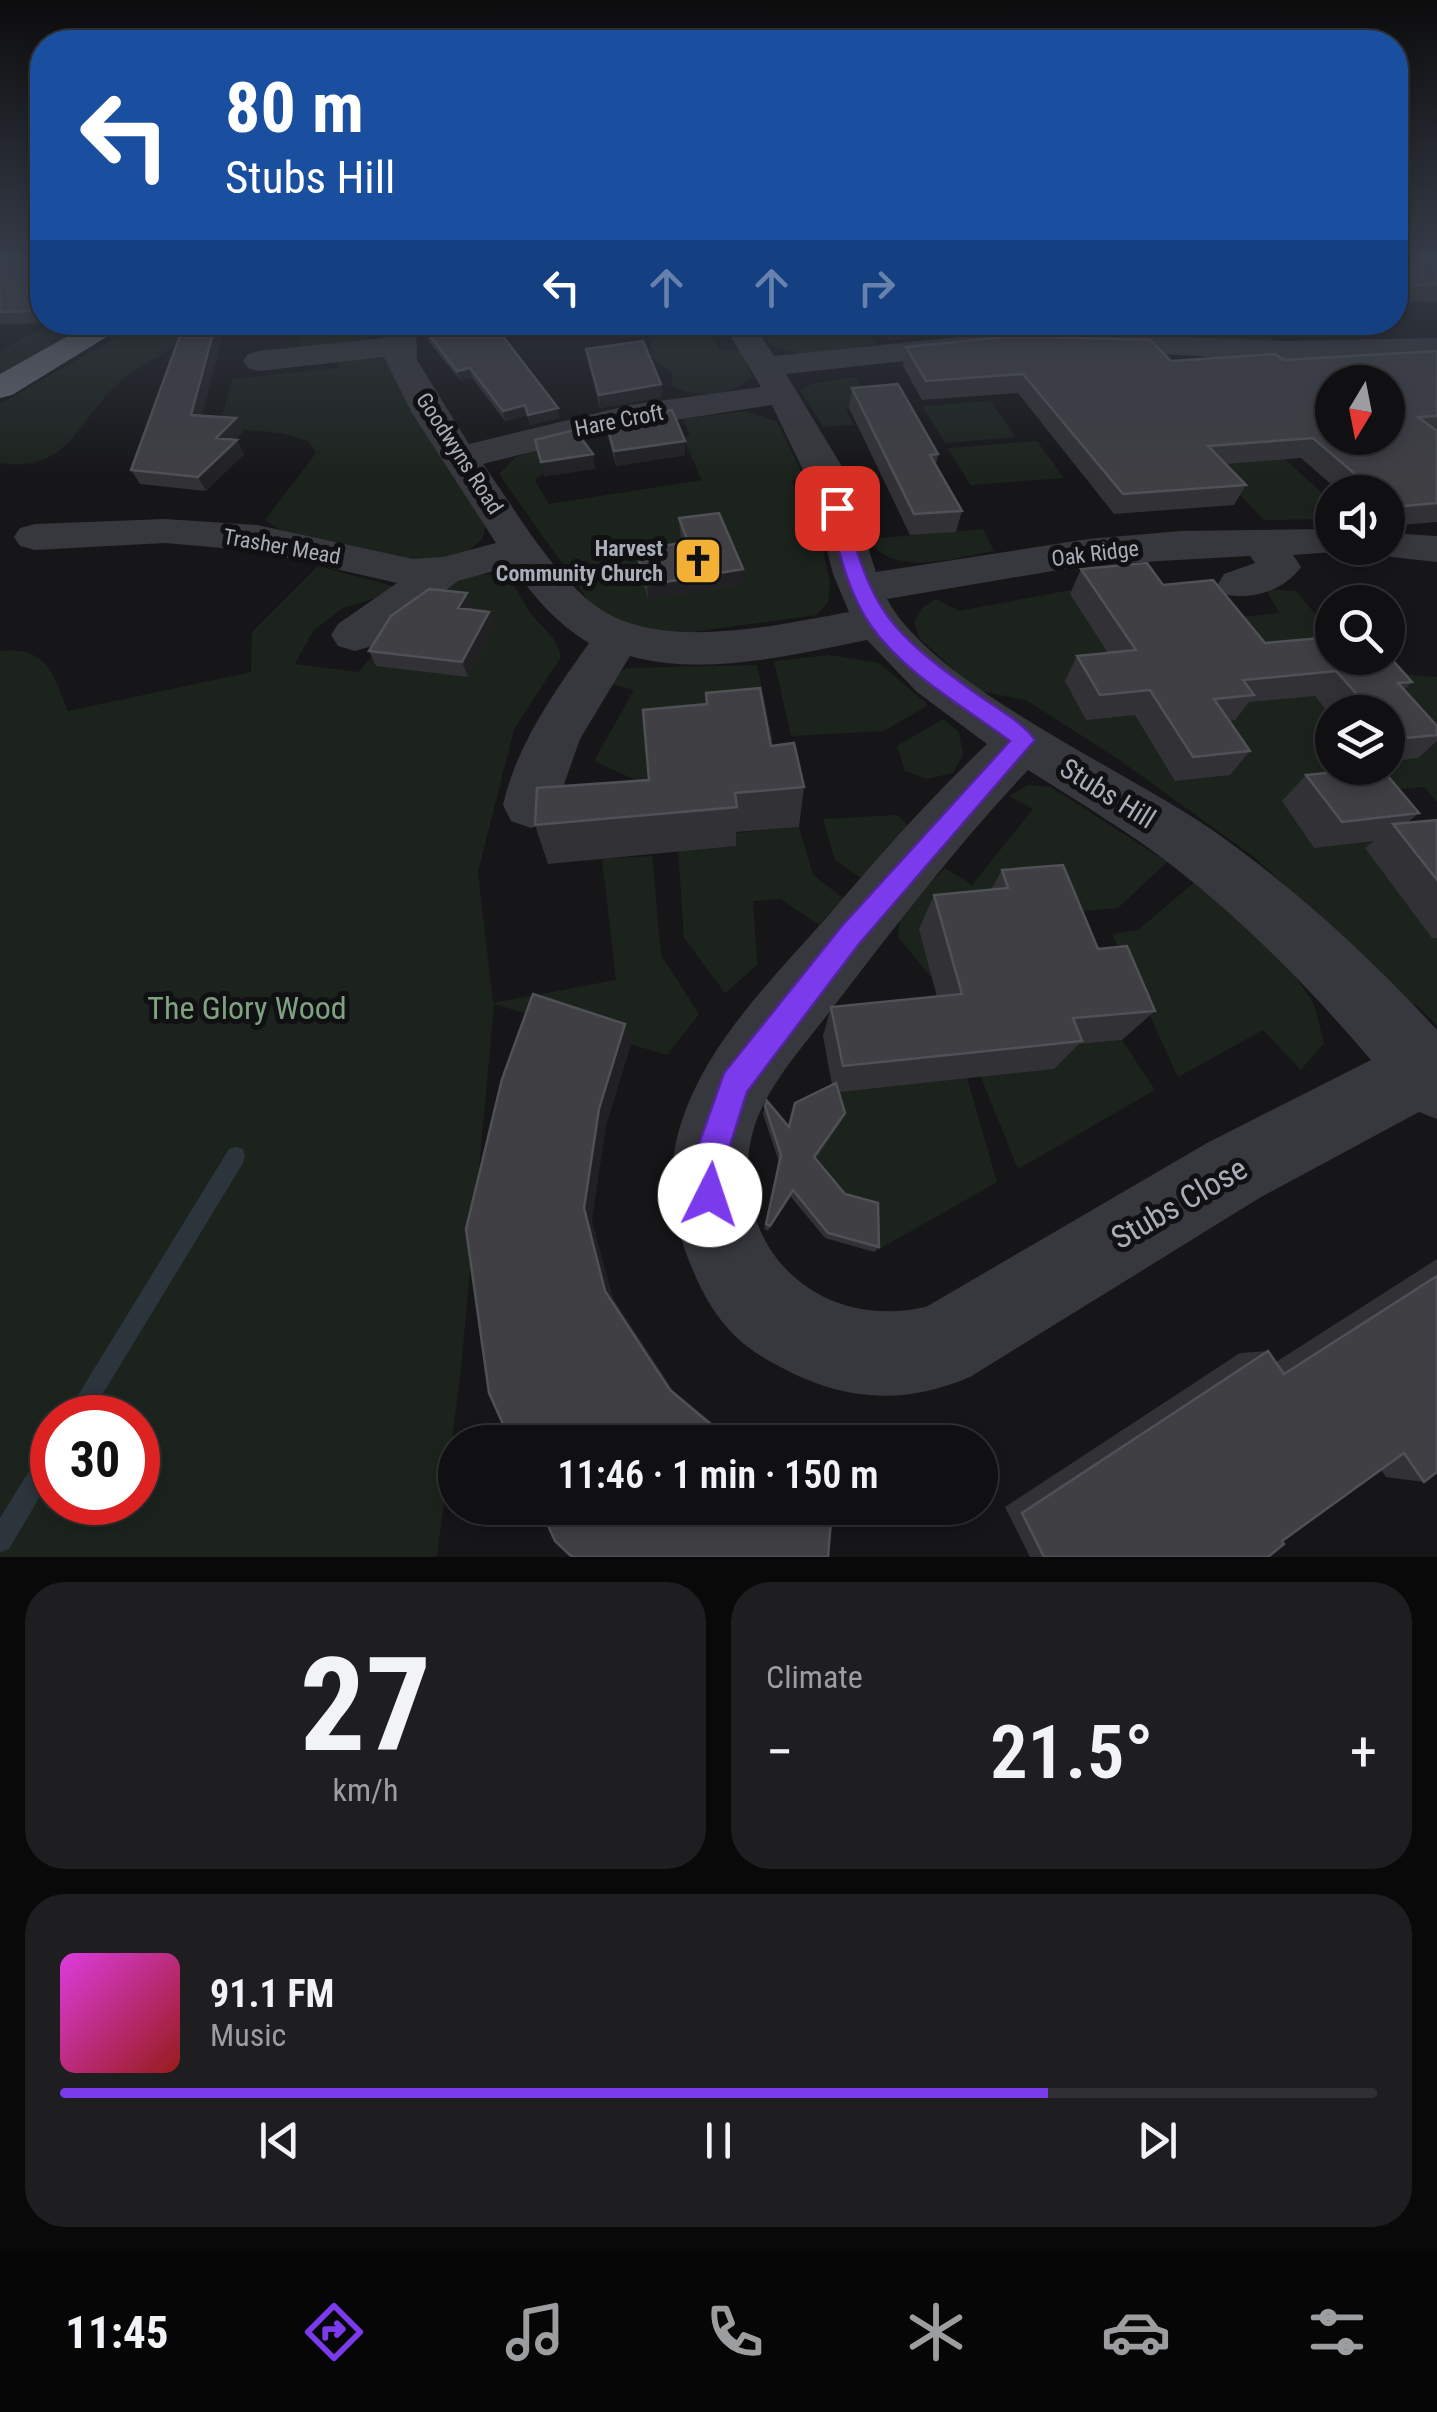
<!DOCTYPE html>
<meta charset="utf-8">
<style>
:root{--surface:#101012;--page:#1e1e20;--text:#f1f3f6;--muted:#9c9d9f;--line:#303032;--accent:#7c3aed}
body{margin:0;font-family:"Roboto Condensed",sans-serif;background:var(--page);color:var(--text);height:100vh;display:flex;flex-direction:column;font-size:38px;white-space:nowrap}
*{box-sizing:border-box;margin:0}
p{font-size:32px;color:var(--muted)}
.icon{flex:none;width:55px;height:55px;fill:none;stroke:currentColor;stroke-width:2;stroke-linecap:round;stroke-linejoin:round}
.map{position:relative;height:1557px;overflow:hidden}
.panel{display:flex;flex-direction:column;gap:25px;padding:25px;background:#09090a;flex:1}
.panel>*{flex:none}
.top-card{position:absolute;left:30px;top:30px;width:1378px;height:305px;border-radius:40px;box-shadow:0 5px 15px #0003,0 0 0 2px var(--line);background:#1a4fa0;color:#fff;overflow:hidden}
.needle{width:65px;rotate:190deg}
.tools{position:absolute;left:1315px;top:365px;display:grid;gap:20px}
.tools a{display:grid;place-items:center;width:90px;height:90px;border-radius:50%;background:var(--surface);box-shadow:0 5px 15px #0003,0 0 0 2px var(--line);font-size:50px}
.speed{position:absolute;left:30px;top:1395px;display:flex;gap:20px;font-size:50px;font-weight:700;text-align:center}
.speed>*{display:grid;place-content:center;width:130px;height:130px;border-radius:50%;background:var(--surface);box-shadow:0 5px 15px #0003,0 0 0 2px var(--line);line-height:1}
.speed .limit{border:15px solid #d22;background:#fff;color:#111}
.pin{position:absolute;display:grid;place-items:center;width:85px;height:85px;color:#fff;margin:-42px;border-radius:20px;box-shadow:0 5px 15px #0006}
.me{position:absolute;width:110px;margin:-55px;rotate:4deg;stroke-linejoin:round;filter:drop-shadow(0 0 8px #0008)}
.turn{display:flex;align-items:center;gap:35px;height:210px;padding:0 30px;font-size:45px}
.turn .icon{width:130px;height:130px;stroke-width:2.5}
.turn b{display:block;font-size:70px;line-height:85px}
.lanes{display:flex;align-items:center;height:95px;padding:0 30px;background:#0003;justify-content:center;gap:50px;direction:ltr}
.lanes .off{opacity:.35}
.big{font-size:75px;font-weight:600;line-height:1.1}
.panel .card{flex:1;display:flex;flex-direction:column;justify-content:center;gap:15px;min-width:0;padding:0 35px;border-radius:40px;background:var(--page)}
.panel .dial{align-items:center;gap:0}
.dial b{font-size:130px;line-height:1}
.song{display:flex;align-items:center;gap:30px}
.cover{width:120px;height:120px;border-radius:15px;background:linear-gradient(135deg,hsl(300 70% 55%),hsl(0 70% 35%))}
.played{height:10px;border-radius:5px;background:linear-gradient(90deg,var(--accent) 75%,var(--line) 75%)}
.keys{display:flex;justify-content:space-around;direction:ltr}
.heat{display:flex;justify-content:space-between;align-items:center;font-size:55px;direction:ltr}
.panel .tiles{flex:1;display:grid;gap:25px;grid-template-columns:1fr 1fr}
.card:last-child{grid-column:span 2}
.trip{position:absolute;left:438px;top:1425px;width:560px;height:100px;border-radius:50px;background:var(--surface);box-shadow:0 5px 15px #0003,0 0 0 2px var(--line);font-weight:600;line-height:100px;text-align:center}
.tabs{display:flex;height:160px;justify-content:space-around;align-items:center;background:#060607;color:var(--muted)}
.tabs .icon{width:70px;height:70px}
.tabs .on{color:var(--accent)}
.tabs b{font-size:45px;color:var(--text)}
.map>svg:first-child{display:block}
.green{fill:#1c231d;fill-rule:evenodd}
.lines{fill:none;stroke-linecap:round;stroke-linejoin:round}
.stream{fill:#2c353c;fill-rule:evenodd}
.minor{fill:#37383d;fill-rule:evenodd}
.highway{fill:#63666e;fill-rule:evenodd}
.wall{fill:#323236}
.shaded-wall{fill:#212124}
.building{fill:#3f3f44;stroke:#4f5156;stroke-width:2.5;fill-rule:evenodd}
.route{fill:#7c3aed;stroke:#51269a;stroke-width:2.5}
.labels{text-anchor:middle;stroke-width:10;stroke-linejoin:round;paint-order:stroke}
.far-street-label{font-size:22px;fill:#a8adb8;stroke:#111113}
.far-poi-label{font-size:22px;font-weight:bold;fill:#a8adb8;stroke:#111113;text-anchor:end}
.street-label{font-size:28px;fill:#a8adb8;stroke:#111113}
.near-park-label{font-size:32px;fill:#7fa381;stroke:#111113}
.near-street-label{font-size:32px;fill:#a8adb8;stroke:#111113}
</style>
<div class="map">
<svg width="1437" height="1557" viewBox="0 0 1437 1557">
<rect width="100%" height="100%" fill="#161618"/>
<path class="green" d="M53 322 92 323 0 374V351Z
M142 323H223C191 341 149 357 121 381 78 418 70 474 0 463V404Z
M298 323H376L375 330 362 340 340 346 297 351 303 329Z
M667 323H704L720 351 739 349 753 377C728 397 700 399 671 386L672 373 651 356V340L673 333Z
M1109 323H1259L1272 331 1274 338 1269 343 1116 336Z
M868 332 877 344C842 349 791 366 764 337Z
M339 356H385L486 525 482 540 469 550 420 564 287 534 265 520 316 453 308 441 281 433 219 428 232 379 338 368Z
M855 377 874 406 845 409 854 425 823 427 800 390 814 383Z
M1217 397 1332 502V519L1264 520 1213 467Z
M990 401 1016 437 945 443 922 406Z
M746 411 777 421 804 477 792 481 796 490 811 494 830 583 828 602 817 615 691 632H665L624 623 595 610 499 474 516 457 538 449 543 473 535 480 549 504 702 480 683 438 690 436 683 419Z
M1037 441 1064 478 970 485 948 448Z
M983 529 994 551C957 557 893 579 868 539Z
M1115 563 1161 626 1279 613 1266 589 1296 591 1332 635V658L1396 674 1437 677V802L1424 787 1354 793 1437 842V1026L1418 1006 1374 987 1355 949 1254 857 1118 759 1026 700 978 691 920 639 914 622 922 608 936 599 959 611 1087 587 1083 568ZM1332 712H1388V768H1332Z
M318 566 404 589 343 608 313 631 295 664 359 672C387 640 459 548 509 582 519 589 524 605 531 614 545 631 556 635 561 657L514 729 478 872 493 1003 616 980 602 859 652 856 661 955 699 1014 667 1055 494 1004 461 1369 437 1557H0V651C48 646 53 674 68 711L251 672 252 632ZM52 1418H138V1502H52Z
M829 655 879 663 928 705 884 731 791 736 774 661Z
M757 665 773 740H759L651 787 594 761 634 690 608 683 626 668Z
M943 719 959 732 963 755 953 773 926 779 905 771 897 746Z
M1028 785 1051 787 1167 862 1118 908 1046 915 931 977 898 937 900 914 945 868 972 885 1033 809 1009 796Z
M897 815 910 827 864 880 835 860 823 819Z
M799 827 813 875 843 898 819 925 781 899 753 901 757 965 725 993 684 938 678 851 735 846 734 833Z
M1196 881 1279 952 1314 1004 1324 1043 1301 1070 1263 1030 1178 1077 1112 934 1138 930Z
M1122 1040 1155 1090 1018 1169 980 1075 1046 1047Z
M967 1078 997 1182 874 1252 822 1177 817 1156 833 1092Z"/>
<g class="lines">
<path class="stream" d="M236 1147 243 1149 245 1156 243 1163 88 1418H64L229 1149Z
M52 1444V1476L9 1549 0 1552V1518L44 1447Z"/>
<path class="minor" d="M386 322H416L417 360 469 444 630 405 761 387 722 322H752L774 356 979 335 990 337 995 344 990 351 979 353 786 374 841 465 876 572 1088 539 1181 531 1332 529V548H1349L1347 551 1293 555 1301 567C1285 590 1251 601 1224 594L1218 584 1224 574 1255 563 1250 556 1088 565 887 599C933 686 1130 772 1215 832 1296 889 1370 957 1437 1030V1119L1419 1112 1261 1197 970 1377C895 1409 831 1399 761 1356 727 1335 707 1305 692 1268 675 1228 667 1186 676 1142 697 1052 768 984 827 917 878 857 930 798 987 744L917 692 867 640C792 655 705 677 630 656L580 739 551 821 531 828 511 821 503 805C517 744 553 694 589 643 556 623 534 597 512 566L458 581 372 646 355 651 338 646 331 635 338 624 397 583 257 551 165 543 35 550 20 546 14 537 20 528 35 524 165 519 257 525 413 559 443 557 496 543 412 413 384 357 259 371 248 368 243 361 248 354 259 351 383 338ZM772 405 811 487 833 574 849 612C777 625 659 653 596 606 551 573 515 509 483 464L630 427ZM1028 770C1077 801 1128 831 1174 867 1247 924 1311 990 1371 1060L1207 1143 926 1307C877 1318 827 1308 791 1274 750 1236 737 1172 757 1119 773 1078 808 1041 834 1006 896 925 958 844 1028 770Z
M1016 322H1046L1054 341 1049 348H1027Z
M1080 333 1284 341 1437 338V356L1284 361 1069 349 1064 342 1069 335Z
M1388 533 1437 536V562L1373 555 1368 548H1388Z"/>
<path class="highway" d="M93 322H131L12 395 0 398V374Z"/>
</g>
<path class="wall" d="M0 260H42V322L45 323 0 324Z
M1395 260H1437V301L1395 303Z
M879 322H1120L1117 331 1008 328 889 340Z
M427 332 558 408 559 418 530 425 527 415 505 421 472 378 460 380 429 342Z
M906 347 1171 361 1284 360 1437 351V522L1388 526V492H1340L1301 458 1225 464 1246 485 1234 505 1114 514 1018 393 922 400 903 366Z
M586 349 661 384 662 397 600 408 588 362Z
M852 388 938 454 936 464 962 511 956 532 910 535 849 408Z
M202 415 243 432 235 439 244 454 206 491 140 484 131 470Z
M606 422 685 441V455L616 466 608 436Z
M679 518 743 569V584L648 600 638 565 636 550 683 543 680 533Z
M1081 569 1163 585 1265 643 1412 682 1404 690 1437 726V741L1418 758 1388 762V712H1332V717L1315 696 1249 702 1235 720 1229 721 1250 751 1230 775 1175 781 1135 715 1086 720 1065 681 1077 656 1108 653 1070 594Z
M472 608 471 610 489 612 494 627 468 677 376 666 369 651Z
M706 693 771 746 804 787 799 827 736 832V846L548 864 535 825 649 780 706 704Z
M1306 775 1419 813 1407 823 1437 820V938H1432L1365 848 1374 841 1314 848 1282 801Z
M1002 870 1098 949 1155 1011 1122 1040 1079 1044 1054 1069 839 1092 841 1122 816 1159 879 1247 874 1252 825 1238 791 1197 768 1231 764 1229 779 1162 763 1114 765 1106 789 1127 832 1085 823 1036 831 1007 937 997 919 929 934 895 991 890Z
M1437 1259V1472L1424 1482 1386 1477 1381 1470 1282 1541 1268 1557H1030L1005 1507 1240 1353 1268 1351 1276 1362Z"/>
<path class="shaded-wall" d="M216 322H226L199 428 191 415Z
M912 322H1010L1008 328 889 340 892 324Z
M470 368 472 378 460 380 457 371Z
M661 384 662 397 600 408 599 395Z
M525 405 527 415 505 421 503 411Z
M558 408 559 418 530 425 528 415Z
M236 418 243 432 223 451 216 438Z
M237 440 244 454 206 491 198 477Z
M685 441V455L616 466 614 451Z
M593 454 595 469 544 477 541 462Z
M743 569V584L648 600 647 585Z
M467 593 472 608 463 623 458 608Z
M489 612 494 627 468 677 462 662Z
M625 1024 631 1045 606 1126 592 1220 613 1298 674 1391 737 1442H732L670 1390 605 1291 584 1208 599 1109Z
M845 1113 841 1122 811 1165 814 1157Z
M793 1190 791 1197 768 1231 770 1226Z"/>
<path class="building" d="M0 260H42V306L37 311 0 312Z
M1395 260H1437V284L1395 287Z
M185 322H216L191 415 236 418 216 438 237 440 198 477 131 470Z
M431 322H492L558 408 528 415 525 405 503 411 470 368 457 371 427 332Z
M1013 336 1150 340 1171 361 1275 354 1284 360 1437 351V416L1418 417 1437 431V503L1393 507 1388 502V492H1376L1313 438 1208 446 1246 485 1123 494 1023 374 926 381 906 347ZM1332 382H1388V438H1332Z
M643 341 661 384 599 395 586 349Z
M898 384 938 454 930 455 962 511 914 514 852 388Z
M672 410 685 441 614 451 606 422Z
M575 430 593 454 541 462 535 440Z
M719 513 743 569 647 585 636 550 688 542 679 518Z
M1147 563 1163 585 1213 580 1265 643 1332 637V658H1388V655L1412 682 1398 683 1437 726V735L1396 739 1388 730V712H1373L1336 671 1243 680 1254 695 1214 699 1250 751 1193 757 1150 690 1100 695 1077 656 1136 650 1081 569Z
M429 589 467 593 458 608 489 612 462 662 369 651 391 616Z
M760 688 771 746 794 743 804 787 735 793 737 807 535 825 537 788 649 780 643 710 707 704 706 693Z
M1375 768H1381L1419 813 1342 822 1306 775Z
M1437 820V880L1393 824Z
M1063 865 1098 949 1127 946 1155 1011 1073 1018 1082 1041 843 1066 831 1007 962 994 934 895 1008 888 1002 870Z
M533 994 625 1024 599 1109 584 1208 605 1291 670 1390 732 1442H511L489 1393 466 1229 502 1079Z
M836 1083 845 1113 814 1157 845 1194 878 1203 879 1247 828 1233 793 1190 770 1226 766 1224 781 1155 765 1106 767 1101 789 1127 795 1103Z
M1437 1276V1472L1424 1482 1404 1453 1282 1541 1284 1544 1268 1557H1044L1022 1513 1268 1351 1284 1374Z
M540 1508H832L828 1557H572L555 1541Z"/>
<linearGradient id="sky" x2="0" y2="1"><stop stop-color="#0c0c0d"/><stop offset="0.54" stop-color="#363c48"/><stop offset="1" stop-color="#363c48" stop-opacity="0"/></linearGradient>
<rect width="1437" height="478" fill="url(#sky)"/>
<path class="route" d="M837 503 845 508C871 611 889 631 974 692 993 706 1022 721 1035 740L859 944 747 1092 727 1155 726 1195 721 1206 710 1211 698 1206 694 1195 695 1155 724 1073 841 927 1010 741C963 706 905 674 871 626 847 592 838 547 828 508Z"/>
<defs>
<g id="church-square" transform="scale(2.5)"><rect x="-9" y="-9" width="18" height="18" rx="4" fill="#f2b134" stroke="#111113"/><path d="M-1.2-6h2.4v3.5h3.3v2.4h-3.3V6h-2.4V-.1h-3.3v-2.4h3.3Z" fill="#111"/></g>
</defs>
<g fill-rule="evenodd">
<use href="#church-square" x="698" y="561"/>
</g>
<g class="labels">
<g class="far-street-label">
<text transform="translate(619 420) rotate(-11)" y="8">Hare Croft</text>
<text transform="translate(460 453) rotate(57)" y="8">Goodwyns Road</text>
<text transform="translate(282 546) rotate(10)" y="8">Trasher Mead</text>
<text transform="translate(1095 553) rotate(-7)" y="8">Oak Ridge</text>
</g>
<g class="far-poi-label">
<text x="663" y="556">Harvest<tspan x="663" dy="25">Community Church</tspan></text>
</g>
<g class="street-label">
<text transform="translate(1108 793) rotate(32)" y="10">Stubs Hill</text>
</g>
<g class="near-park-label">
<text x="247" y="1019">The Glory Wood</text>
</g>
<g class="near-street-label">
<text transform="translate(1179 1203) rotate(-30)" y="11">Stubs Close</text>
</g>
</g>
</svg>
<div class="tools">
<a><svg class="needle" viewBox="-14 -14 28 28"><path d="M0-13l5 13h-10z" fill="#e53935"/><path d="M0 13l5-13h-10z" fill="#9c9d9f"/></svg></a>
<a><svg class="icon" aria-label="sound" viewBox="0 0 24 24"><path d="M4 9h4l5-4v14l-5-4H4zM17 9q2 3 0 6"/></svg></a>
<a><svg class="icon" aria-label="search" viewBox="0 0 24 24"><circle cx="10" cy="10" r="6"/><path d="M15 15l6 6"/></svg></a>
<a><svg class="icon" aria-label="layers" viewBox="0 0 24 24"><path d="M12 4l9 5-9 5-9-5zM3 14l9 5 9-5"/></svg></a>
</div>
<div class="speed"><div class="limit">30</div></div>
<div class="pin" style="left:837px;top:508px;background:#d93025"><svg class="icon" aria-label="arrive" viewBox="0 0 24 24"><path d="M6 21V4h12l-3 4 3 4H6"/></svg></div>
<svg class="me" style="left:710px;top:1195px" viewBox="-20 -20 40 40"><circle r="19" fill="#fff"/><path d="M0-13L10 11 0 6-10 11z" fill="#7c3aed"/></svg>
<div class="trip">11:46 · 1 min · 150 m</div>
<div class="top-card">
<div class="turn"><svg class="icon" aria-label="left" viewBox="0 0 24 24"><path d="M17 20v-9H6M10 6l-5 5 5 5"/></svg><div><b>80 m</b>Stubs Hill</div></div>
<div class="lanes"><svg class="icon" aria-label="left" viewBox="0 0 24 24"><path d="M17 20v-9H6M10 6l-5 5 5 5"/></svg><svg class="icon off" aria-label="ahead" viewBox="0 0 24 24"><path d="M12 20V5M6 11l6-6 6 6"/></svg><svg class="icon off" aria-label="ahead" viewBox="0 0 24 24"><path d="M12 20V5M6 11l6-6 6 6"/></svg><svg class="icon off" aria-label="right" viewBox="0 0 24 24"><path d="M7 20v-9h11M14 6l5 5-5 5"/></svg></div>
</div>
</div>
<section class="panel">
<div class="tiles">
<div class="card dial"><b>27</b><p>km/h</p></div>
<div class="card"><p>Climate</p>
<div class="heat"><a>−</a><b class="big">21.5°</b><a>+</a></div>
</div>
<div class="card">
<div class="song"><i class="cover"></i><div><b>91.1 FM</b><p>Music</p></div></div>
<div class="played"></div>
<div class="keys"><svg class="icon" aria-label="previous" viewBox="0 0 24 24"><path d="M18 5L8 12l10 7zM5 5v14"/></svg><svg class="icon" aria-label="pause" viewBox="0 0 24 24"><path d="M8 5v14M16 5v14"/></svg><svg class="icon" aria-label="next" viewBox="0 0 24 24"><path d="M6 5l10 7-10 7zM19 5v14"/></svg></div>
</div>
</div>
</section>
<nav class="tabs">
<b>11:45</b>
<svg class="icon on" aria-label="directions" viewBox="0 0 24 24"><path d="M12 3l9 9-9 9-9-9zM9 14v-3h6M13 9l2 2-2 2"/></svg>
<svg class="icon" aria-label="music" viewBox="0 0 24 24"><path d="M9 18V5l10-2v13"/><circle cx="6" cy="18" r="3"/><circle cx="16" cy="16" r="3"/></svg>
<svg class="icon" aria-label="phone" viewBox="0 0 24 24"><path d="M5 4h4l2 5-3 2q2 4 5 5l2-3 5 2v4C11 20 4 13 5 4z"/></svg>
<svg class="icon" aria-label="climate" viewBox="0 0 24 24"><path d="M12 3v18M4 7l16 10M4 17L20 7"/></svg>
<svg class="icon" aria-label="car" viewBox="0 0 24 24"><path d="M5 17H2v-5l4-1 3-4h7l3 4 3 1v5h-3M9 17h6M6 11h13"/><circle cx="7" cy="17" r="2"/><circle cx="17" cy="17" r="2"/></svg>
<svg class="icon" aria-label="filters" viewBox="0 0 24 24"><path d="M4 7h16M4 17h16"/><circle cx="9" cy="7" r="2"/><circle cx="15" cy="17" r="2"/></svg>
</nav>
